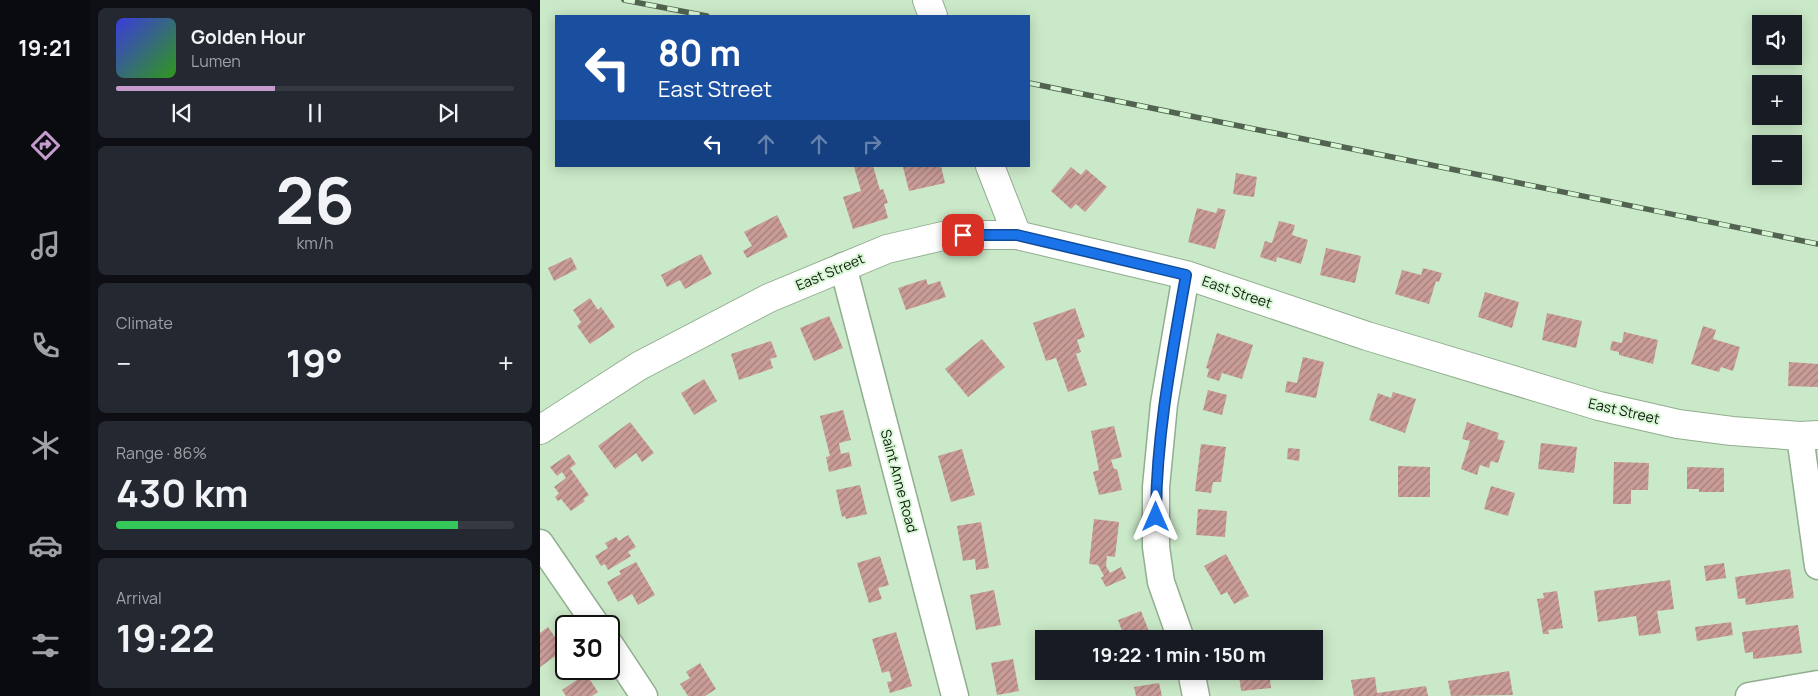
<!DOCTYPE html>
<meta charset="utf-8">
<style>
:root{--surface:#171b24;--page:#242831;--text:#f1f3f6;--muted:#9ea1a6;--line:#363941;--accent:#c69cce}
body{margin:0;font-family:Manrope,sans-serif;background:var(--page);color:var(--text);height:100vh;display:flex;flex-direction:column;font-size:19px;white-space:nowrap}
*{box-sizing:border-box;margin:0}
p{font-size:16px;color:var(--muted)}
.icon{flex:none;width:28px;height:28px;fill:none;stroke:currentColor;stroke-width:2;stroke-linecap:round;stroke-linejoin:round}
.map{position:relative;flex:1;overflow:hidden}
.drawer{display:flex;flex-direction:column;gap:8px;padding:8px;background:#0d0f14;width:450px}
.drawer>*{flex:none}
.top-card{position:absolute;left:15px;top:15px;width:475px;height:152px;border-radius:0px;box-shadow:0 2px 12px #0003;background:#1a4fa0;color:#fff;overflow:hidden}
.tools{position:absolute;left:1212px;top:15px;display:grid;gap:10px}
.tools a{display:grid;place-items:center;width:50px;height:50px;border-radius:0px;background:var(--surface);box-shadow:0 2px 12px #0003;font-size:25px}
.speed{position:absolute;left:15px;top:615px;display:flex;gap:10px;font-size:25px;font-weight:700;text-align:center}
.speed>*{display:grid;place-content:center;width:65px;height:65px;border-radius:50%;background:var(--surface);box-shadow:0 2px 12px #0003;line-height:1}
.speed .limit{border:2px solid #111;border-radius:8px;background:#fff;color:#111}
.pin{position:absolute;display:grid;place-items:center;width:42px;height:42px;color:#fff;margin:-21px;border-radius:10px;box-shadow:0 2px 8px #0006}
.me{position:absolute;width:55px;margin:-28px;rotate:0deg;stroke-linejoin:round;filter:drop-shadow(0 0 4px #0008)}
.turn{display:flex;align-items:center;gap:18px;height:105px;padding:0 20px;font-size:22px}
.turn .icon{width:65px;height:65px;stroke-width:2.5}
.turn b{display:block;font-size:35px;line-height:42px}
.lanes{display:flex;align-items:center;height:48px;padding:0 20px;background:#0003;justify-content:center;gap:25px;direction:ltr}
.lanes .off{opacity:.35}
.big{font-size:38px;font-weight:700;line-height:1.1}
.drawer .card{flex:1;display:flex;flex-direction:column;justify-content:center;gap:8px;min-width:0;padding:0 18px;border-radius:8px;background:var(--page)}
.drawer .dial{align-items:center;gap:0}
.dial b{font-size:65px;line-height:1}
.song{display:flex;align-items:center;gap:15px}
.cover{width:60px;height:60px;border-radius:8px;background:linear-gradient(135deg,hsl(240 70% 55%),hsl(110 70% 35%))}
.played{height:5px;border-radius:2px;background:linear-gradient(90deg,var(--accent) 40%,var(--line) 40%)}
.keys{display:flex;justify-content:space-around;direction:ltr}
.heat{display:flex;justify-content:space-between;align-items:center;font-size:28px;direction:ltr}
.charge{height:8px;border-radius:4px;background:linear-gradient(90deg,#34c759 86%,var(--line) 0)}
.trip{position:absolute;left:495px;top:630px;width:288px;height:50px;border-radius:0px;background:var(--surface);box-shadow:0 2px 12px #0003;font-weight:700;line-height:50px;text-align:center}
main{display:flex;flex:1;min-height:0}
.tabs{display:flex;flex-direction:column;width:90px;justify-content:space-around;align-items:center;background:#090b0e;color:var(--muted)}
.tabs .icon{width:35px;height:35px}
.tabs .current{color:var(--accent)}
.tabs b{font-size:22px;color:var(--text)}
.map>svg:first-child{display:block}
.building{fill:url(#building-hatch)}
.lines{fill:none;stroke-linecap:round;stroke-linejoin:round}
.minor-casing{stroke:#91ae8f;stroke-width:29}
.tertiary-casing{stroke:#91ae8f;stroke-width:30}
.minor{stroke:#fff;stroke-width:26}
.tertiary{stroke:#fff;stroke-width:28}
.rail-casing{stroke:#526451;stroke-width:5.5}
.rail{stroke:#d8f7d5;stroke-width:4;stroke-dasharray:11;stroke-linecap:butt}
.route-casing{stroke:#114b97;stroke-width:12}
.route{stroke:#1a73e8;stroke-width:9}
.labels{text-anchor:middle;stroke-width:4;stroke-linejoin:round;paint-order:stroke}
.street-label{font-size:14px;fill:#0e190e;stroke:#d8f7d5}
</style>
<main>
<nav class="tabs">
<b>19:21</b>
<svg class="icon current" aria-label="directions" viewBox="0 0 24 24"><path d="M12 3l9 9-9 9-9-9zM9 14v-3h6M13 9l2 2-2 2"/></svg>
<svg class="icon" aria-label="music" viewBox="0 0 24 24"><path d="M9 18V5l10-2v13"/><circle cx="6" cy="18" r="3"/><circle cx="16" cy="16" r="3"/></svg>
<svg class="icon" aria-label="phone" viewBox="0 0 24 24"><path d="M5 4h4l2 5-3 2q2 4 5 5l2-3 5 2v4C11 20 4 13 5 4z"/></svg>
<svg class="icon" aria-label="climate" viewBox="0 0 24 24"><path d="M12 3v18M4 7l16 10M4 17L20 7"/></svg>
<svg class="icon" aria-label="car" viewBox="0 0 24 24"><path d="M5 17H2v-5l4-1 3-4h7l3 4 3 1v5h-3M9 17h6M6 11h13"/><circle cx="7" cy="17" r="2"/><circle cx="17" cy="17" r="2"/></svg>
<svg class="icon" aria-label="filters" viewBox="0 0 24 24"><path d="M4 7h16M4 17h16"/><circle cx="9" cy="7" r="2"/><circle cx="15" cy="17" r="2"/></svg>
</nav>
<section class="drawer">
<div class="card">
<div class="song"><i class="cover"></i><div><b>Golden Hour</b><p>Lumen</p></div></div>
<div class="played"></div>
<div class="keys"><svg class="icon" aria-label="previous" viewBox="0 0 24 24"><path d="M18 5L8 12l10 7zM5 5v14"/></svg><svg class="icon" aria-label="pause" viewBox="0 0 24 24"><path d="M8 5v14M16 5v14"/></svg><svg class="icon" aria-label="next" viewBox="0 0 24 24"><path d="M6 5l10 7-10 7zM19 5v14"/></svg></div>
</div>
<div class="card dial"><b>26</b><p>km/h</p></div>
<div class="card"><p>Climate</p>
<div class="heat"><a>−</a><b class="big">19°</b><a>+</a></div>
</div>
<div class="card"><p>Range · 86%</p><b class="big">430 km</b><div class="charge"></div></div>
<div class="card"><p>Arrival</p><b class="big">19:22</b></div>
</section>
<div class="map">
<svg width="1278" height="696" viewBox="0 0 1278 696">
<defs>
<pattern id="building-hatch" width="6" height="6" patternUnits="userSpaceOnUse" patternTransform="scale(1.25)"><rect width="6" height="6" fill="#c99c98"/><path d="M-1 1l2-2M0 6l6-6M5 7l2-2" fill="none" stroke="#a27e7a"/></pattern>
</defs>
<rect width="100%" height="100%" fill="#cae9c8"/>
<path class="building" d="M317 166H333L340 190 343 189 348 203 344 204 348 218 313 229 303 197 321 191 314 167Z
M401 166 405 183 369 191 363 167Z
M531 167 541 175 546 169 567 187 545 212 536 204 531 209 511 191Z
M696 173 717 177 714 197 693 194Z
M657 208 676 213 678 208 686 210 675 249 648 242Z
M237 215 248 237 207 258 203 251 212 246 204 232Z
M739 221 755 225 752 235 768 240 761 264 737 257 736 262 720 257 725 241 732 243Z
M786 248 821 256 815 283 780 275Z
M161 254 172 274 145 289 140 280 127 287 121 275Z
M31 257 37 269 14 281 8 268Z
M883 268 902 273 899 282 896 281 889 304 855 294 862 270 881 275Z
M386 279 388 285 400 281 406 297 366 310 358 288Z
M945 292 979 302 972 328 938 317Z
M50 298 58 310 61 307 75 327 50 344 37 326 41 322 33 310Z
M535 308 545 337 537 340 541 352 536 354 547 385 528 392 516 358 506 361 493 323Z
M1007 313 1042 321 1036 348 1002 340Z
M289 316 303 348 274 361 260 328Z
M1163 326 1176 330 1173 339 1200 347 1193 371 1181 367 1179 372 1151 364Z
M1084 332 1118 340 1113 364 1079 355V352L1070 350 1072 341 1082 343Z
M677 333 713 345 702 379 682 373 679 381 667 377 669 369 666 368Z
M442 339 465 367 428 397 405 369Z
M231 341 237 357 230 359 233 368 199 380 191 354Z
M763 357 784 362 776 398 745 392 747 381 757 383Z
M1249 362 1278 364V387L1248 386Z
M164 379 177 401 154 415 141 393Z
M668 390 687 395 682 415 663 410Z
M853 392 876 399 865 433 829 420 838 393 851 398Z
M303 410 311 440 299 443 301 454 309 452 312 466 289 472 286 457 290 456 280 416Z
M90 422 114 453 102 462 96 453 75 469 58 446Z
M927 422 959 433 957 439 965 441 958 463 951 461 949 468 940 465 937 475 921 469 930 441 922 439Z
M574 426 582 457 571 460 574 469H577L582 490 559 495 553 472 559 470 551 431Z
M1001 443 1037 447 1034 473 998 469Z
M661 444 686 447 681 482H673L671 493 655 491Z
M748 448 760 449 759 461 747 459Z
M422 449 435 495 411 502 398 456Z
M29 454 36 464 30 468 49 495 43 499 45 501 31 511 21 499 18 501 15 497 19 493 14 487 26 478 22 472 17 476 10 467Z
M1074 462 1109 463 1108 490H1091V504H1073Z
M858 466 890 467V497H858Z
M1147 467 1184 468V492H1159V489H1147Z
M320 485 327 514 306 519 305 516 302 517 296 490Z
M951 486 975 493 968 516 944 509Z
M658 509 687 511 685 537 656 535Z
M554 519 579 522 575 557 567 556 566 566 570 573 581 567 586 578 566 587 561 578 564 576 558 565 549 564Z
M441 522 449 568 436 570 435 559 423 561 417 526Z
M88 535 96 547 88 552 91 556 68 570 65 564 61 566 55 556 68 548 65 543 76 537 79 541Z
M686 554 709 596 694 604 687 592 681 595 664 566Z
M340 556 349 585 338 588 342 599 329 603 317 563Z
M96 562 115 595 98 605 92 594 78 602 67 582 81 574 79 571Z
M1184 563 1186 578 1166 581 1164 566Z
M1250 569 1254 598 1206 605 1205 598 1198 599 1195 577Z
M1130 580 1134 609 1117 611 1121 633 1099 636 1096 616 1058 622 1054 591Z
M454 590 461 625 436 630 430 595Z
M1017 591 1023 628 1008 630 1009 634H1003L997 599 1004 598 1003 593Z
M601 611 612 639H585L578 620Z
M1191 622 1193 635 1157 641 1155 627Z
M1258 625 1262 653 1213 659V652L1205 653 1202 632Z
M8 627 24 650 0 667V633Z
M356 632 372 686 350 693 347 682 352 681 349 671 342 673 332 639Z
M725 632 726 639H700V635Z
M473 659 479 691 457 695 451 663Z
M160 663 176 689 165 696H148L140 684 150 678 146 672Z
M704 671H729L731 688 701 691 699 675H705Z
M969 671 973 695 911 696 908 681Z
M46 674 58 692 52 696H26L22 690Z
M835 677 837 693 886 686 888 696H814L811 680Z
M619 683 622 696H596L594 687Z"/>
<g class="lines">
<g class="minor-casing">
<path id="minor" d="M303 266 415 696
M1260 436 1278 566
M0 543 57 626
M641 639 621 582 616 547V487L624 404 646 275
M69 643 104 696
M651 671 656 696
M1209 696 1278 684"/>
</g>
<g class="tertiary-casing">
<path id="tertiary" d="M387 0 393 16
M450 166 477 235
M0 430 99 366 229 298 347 249 403 236 423 235H477L646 275 827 336 1059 406 1138 424 1192 431 1260 436 1278 435"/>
</g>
<use href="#minor" class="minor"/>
<use href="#tertiary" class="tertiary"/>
<g class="rail-casing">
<path id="rail" d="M84 0 167 16
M489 83 1278 244"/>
</g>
<use href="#rail" class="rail"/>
</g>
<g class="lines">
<g class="route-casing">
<path id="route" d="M423 235H477L646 275C632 355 616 436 616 517"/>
</g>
<use href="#route" class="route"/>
</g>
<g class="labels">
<g class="street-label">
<text transform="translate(290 272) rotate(-23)" y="5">East Street</text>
<text transform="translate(697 292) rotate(19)" y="5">East Street</text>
<text transform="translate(1084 411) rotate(13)" y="5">East Street</text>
<text transform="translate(359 481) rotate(75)" y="5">Saint Anne Road</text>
</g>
</g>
</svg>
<div class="tools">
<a><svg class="icon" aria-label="sound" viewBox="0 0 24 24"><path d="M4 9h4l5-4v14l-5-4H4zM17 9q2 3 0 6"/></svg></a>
<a>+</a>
<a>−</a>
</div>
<div class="speed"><div class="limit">30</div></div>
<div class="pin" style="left:423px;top:235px;background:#d93025"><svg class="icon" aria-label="arrive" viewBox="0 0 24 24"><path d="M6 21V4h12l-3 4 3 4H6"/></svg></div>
<svg class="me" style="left:616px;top:517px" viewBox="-20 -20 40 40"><path d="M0-17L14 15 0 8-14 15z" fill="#1a73e8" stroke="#fff" stroke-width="4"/></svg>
<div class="trip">19:22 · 1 min · 150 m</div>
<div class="top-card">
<div class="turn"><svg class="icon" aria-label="left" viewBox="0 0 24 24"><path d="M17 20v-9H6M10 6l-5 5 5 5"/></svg><div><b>80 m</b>East Street</div></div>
<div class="lanes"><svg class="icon" aria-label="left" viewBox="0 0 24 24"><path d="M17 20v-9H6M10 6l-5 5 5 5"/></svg><svg class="icon off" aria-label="ahead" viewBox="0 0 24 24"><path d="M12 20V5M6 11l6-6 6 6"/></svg><svg class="icon off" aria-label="ahead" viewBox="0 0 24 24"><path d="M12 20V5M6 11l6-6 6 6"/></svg><svg class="icon off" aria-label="right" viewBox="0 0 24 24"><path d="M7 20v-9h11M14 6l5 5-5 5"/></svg></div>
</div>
</div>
</main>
